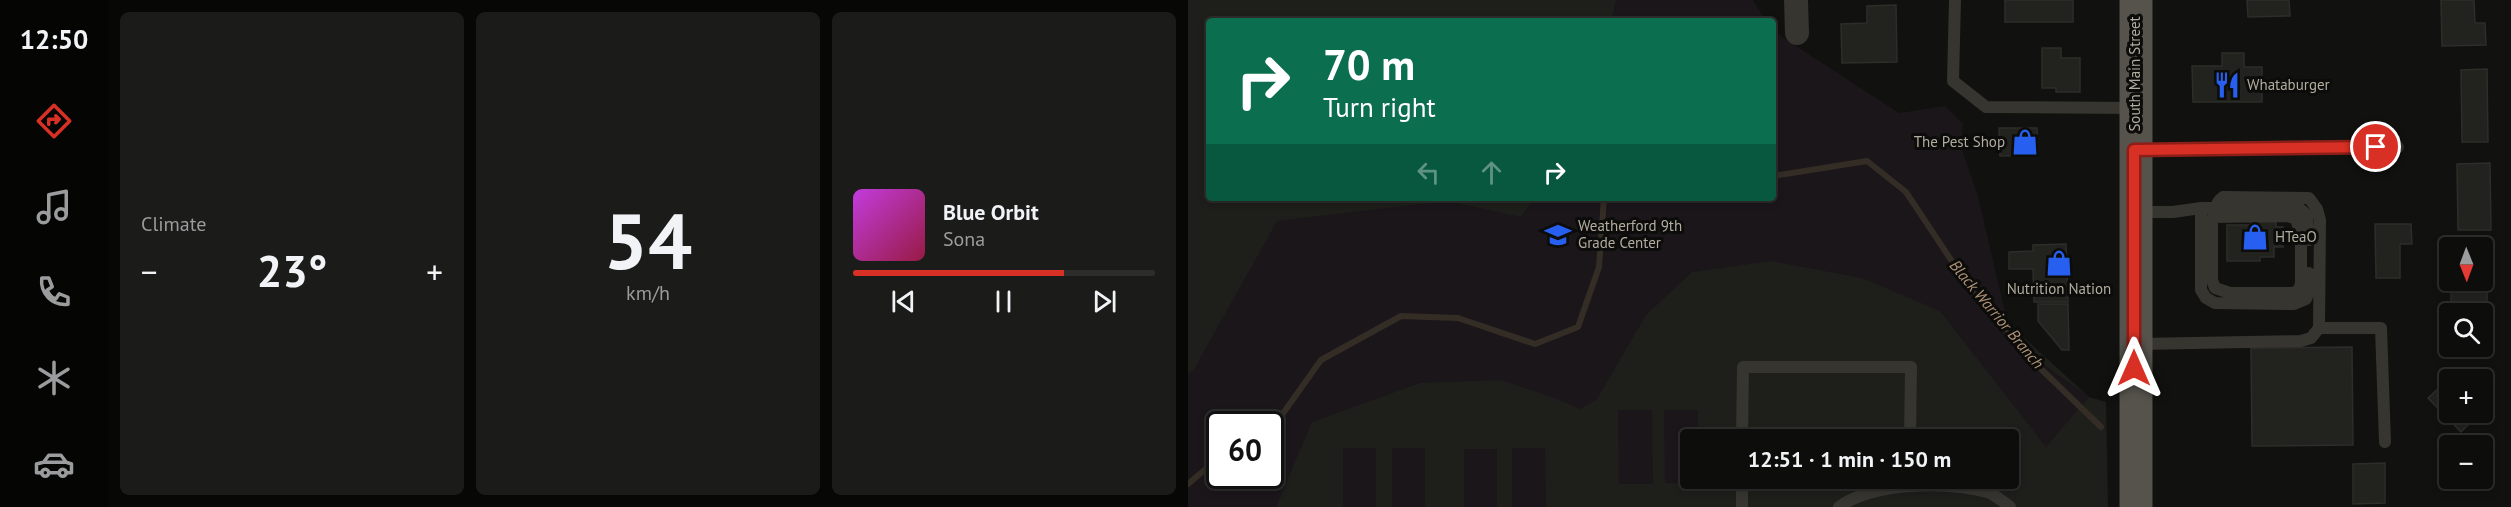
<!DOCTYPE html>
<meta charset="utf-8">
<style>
:root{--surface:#0d0d0b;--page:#1b1b19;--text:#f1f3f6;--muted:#9a9c9d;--line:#2d2d2c;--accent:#d93025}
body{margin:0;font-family:"PT Sans",sans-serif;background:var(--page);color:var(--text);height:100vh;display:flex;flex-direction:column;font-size:22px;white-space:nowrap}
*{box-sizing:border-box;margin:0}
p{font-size:20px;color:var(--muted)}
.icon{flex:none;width:33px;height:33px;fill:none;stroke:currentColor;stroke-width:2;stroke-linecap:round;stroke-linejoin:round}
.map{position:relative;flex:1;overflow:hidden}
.details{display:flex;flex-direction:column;gap:12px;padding:12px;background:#070706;width:1080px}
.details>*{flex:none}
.top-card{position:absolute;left:18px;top:18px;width:570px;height:183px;border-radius:6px;box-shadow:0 3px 9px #0003,0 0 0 2px var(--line);background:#0b6e4f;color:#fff;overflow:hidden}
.needle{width:39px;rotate:179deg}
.buttons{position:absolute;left:1251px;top:237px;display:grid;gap:12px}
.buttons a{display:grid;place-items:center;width:54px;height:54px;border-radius:6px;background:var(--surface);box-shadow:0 3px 9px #0003,0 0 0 2px var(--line);font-size:30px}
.speed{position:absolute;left:18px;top:411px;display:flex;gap:12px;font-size:30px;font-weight:700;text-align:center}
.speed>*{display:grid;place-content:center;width:78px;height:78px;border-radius:50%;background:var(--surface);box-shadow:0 3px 9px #0003,0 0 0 2px var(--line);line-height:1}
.speed .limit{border:3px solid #111;border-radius:9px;background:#fff;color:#111}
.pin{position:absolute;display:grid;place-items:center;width:51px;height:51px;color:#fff;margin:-26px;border:3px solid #fff;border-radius:50%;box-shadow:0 2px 6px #0007}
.me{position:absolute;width:66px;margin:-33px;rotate:0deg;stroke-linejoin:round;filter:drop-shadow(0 0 4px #0008)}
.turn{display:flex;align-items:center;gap:21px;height:126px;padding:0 18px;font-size:27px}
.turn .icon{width:78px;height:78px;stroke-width:2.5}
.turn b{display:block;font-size:42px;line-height:51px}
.lanes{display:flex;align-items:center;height:57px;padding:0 18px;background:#0003;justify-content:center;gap:30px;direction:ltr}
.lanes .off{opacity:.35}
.big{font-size:45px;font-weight:700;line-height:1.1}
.details .card{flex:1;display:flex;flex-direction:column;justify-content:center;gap:9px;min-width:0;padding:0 21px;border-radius:9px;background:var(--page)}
.details .dial{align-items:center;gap:0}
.dial b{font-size:78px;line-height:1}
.song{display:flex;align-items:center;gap:18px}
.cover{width:72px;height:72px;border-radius:9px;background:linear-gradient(135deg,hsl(290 70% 55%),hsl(340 70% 35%))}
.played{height:6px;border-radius:3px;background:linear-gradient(90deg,var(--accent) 70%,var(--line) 70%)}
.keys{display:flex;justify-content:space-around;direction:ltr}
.heat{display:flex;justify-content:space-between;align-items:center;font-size:33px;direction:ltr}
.details .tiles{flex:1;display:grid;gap:12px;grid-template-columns:repeat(3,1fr)}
.trip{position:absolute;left:492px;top:429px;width:339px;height:60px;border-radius:6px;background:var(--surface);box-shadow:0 3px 9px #0003,0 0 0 2px var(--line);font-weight:700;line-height:60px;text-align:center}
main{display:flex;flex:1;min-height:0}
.menu{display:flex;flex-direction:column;width:108px;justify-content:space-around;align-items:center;background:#050504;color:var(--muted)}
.menu .icon{width:42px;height:42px}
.menu .current{color:var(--accent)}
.menu b{font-size:27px;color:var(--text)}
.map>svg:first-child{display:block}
.built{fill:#1e1e1b;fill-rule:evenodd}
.green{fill:#1b161a;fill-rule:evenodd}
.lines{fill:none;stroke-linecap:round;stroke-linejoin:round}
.stream{stroke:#342d26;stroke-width:6}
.building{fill:#22221f;stroke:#2d2d29;stroke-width:1.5}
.service{stroke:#363530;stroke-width:12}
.minor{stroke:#363530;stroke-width:24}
.primary{stroke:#55534c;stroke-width:33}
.route-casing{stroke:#8d1f18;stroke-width:15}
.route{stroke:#d93025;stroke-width:10}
.labels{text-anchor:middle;stroke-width:6;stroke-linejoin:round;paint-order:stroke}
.street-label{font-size:15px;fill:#b2ada0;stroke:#0c0c0a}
.poi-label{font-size:15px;fill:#b2ada0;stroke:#0c0c0a;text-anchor:start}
.water-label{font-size:16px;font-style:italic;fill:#ae9376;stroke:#0c0c0a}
</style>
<main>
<nav class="menu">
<b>12:50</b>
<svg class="icon current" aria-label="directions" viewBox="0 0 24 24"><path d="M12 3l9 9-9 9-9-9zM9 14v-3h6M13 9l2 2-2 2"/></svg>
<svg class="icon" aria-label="music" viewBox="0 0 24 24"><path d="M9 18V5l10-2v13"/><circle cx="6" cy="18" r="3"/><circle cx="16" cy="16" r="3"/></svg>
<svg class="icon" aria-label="phone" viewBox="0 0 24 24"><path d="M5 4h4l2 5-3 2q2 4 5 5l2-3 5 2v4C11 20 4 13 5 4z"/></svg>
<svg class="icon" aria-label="climate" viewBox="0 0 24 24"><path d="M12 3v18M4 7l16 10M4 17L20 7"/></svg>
<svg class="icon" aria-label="car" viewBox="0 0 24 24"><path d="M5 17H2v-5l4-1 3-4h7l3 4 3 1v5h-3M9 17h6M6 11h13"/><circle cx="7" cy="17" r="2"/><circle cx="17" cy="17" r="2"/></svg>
</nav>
<section class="details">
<div class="tiles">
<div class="card"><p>Climate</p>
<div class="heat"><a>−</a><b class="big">23°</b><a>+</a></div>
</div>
<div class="card dial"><b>54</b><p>km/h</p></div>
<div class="card">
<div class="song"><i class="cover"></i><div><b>Blue Orbit</b><p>Sona</p></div></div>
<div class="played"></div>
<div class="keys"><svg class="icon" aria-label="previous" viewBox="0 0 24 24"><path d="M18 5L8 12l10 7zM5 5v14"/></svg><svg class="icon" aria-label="pause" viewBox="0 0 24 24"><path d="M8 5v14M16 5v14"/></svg><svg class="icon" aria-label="next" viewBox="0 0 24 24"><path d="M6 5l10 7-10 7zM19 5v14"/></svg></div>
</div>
</div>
</section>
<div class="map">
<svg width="1323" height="507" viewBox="0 0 1323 507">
<rect width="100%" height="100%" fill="#11110f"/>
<path class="built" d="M0 0H434L439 21H21V198H585L764 272 901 397 918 402 920 507H0ZM32 424H82V476H32ZM502 440H820V478H502Z"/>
<path class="green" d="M428 0H565L578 21H423Z
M585 31 711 113 757 106 775 124 773 147 790 196 820 325 855 364 901 397 858 447 752 311 674 278 584 261 504 272 458 315 409 399 392 409 367 398 313 380 232 383 124 422 88 507H0V374L5 371 89 221 259 201 333 217 346 198H585ZM82 424V476H32V424Z
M430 410H464L465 484H431Z
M476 410H510V439L502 440V478L510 479V483H477Z
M155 448H188V507H155Z
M204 448H237V507H204Z
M324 448H357L358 507H324Z
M276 449H309V507H276Z"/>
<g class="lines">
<path class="stream" d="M585 176 679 161 718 192 775 278 851 367 913 427
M82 424 91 419 133 360 213 316 270 318 347 344 390 327 411 267 416 198
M0 484 32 457"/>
</g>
<path class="building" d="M817 0H885V22H817Z
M1059 0H1101L1102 16 1060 17Z
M1253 0H1286L1287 23H1297L1298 45 1254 46Z
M708 5 709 62 654 63 653 24 679 23V6Z
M854 48H873V58H892V92H868V88H854Z
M1034 53H1056V67H1074V102H1005L1004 66H1034Z
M1299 69 1300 142H1274L1273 70Z
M811 128H849L850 155 812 156Z
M1302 163 1303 230H1270L1269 164Z
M1063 222H1088V227H1095V247H1086V257H1072V261H1039V225H1063Z
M1187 224H1223L1224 244H1212V278H1188Z
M878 244 880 302H846L845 269H821V252L845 251V245Z
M1294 255H1299V310L1263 311V280H1294Z
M850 304H880L881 350H874L850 321Z
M1164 347 1165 445 1064 446 1063 348Z
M1267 373 1273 380H1262V412H1293L1273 432 1240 398Z
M1197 463V503L1165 504V464Z"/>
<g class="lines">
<path class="service" d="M767 0 765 81 798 107 947 108
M950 150 1210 147
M1013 208V290L1018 298 1027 303 1106 304 1118 299 1121 291V273
M948 212H985L1013 208 1099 207 1112 209 1119 215 1121 240
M1131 328H1193L1197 442
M951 344 1113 341 1123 338 1131 328 1132 220 1129 209 1121 198 1035 197C1027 203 1026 212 1024 222V280L1027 288 1042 293H1105L1111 290 1113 283V234L1108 219 1100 216 1025 217
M554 440 555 367H723L722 440
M554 507V478
M651 507C685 482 758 481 799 492 807 494 815 502 822 507"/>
<path class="minor" d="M608 0 609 33"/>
<path class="primary" d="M948 0V507"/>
</g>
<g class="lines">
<g class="route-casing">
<path id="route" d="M946 368V150L1188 147"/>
</g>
<use href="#route" class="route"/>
</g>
<defs>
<g id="restaurant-bare" transform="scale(2.07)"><path d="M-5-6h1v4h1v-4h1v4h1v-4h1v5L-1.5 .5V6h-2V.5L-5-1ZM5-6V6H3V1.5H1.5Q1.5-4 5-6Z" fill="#275ff1" stroke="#0c0c0a" stroke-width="2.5" paint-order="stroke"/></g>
<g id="shop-bare" transform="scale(2.07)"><path d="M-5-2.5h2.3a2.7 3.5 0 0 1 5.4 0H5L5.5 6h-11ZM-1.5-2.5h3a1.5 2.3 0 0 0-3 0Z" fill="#275ff1" stroke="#0c0c0a" stroke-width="2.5" paint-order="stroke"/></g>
<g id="school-bare" transform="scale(2.07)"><path d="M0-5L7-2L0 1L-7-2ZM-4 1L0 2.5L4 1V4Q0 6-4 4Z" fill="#275ff1" stroke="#0c0c0a" stroke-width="2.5" paint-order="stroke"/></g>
</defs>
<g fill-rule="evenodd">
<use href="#restaurant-bare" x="1039" y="85"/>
<use href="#shop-bare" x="837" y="142"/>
<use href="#school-bare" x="370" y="235"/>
<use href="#shop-bare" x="1067" y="237"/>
<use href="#shop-bare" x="871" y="263"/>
</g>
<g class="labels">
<g class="street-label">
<text transform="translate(947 74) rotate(-90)" y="5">South Main Street</text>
</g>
<g class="poi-label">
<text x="1059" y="90">Whataburger</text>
<text x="817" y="147" text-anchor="end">The Pest Shop</text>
<text x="390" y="231">Weatherford 9th<tspan x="390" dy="17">Grade Center</tspan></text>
<text x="1087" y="242">HTeaO</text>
<text x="871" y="294" text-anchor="middle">Nutrition Nation</text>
</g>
<g class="water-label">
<text transform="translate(809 314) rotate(50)" y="6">Black Warrior Branch</text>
</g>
</g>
</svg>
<div class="buttons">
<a><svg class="needle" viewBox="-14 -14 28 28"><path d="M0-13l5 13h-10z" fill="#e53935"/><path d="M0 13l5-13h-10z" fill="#9a9c9d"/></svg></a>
<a><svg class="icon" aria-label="search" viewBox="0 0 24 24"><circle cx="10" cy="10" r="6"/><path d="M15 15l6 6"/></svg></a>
<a>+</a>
<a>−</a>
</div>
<div class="speed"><div class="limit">60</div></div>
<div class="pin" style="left:1188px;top:147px;background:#d93025"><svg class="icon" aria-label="arrive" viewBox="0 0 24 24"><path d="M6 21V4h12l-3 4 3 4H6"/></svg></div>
<svg class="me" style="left:946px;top:368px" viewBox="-20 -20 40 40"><path d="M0-17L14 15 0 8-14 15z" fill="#d93025" stroke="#fff" stroke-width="4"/></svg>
<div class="trip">12:51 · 1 min · 150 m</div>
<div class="top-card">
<div class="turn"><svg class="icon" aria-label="right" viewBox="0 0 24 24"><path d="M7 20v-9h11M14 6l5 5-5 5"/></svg><div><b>70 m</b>Turn right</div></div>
<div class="lanes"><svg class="icon off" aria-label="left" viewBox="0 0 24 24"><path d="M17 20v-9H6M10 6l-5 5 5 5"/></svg><svg class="icon off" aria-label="ahead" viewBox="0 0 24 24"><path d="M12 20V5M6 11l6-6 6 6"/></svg><svg class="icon" aria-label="right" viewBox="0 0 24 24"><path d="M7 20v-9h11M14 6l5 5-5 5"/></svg></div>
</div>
</div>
</main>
